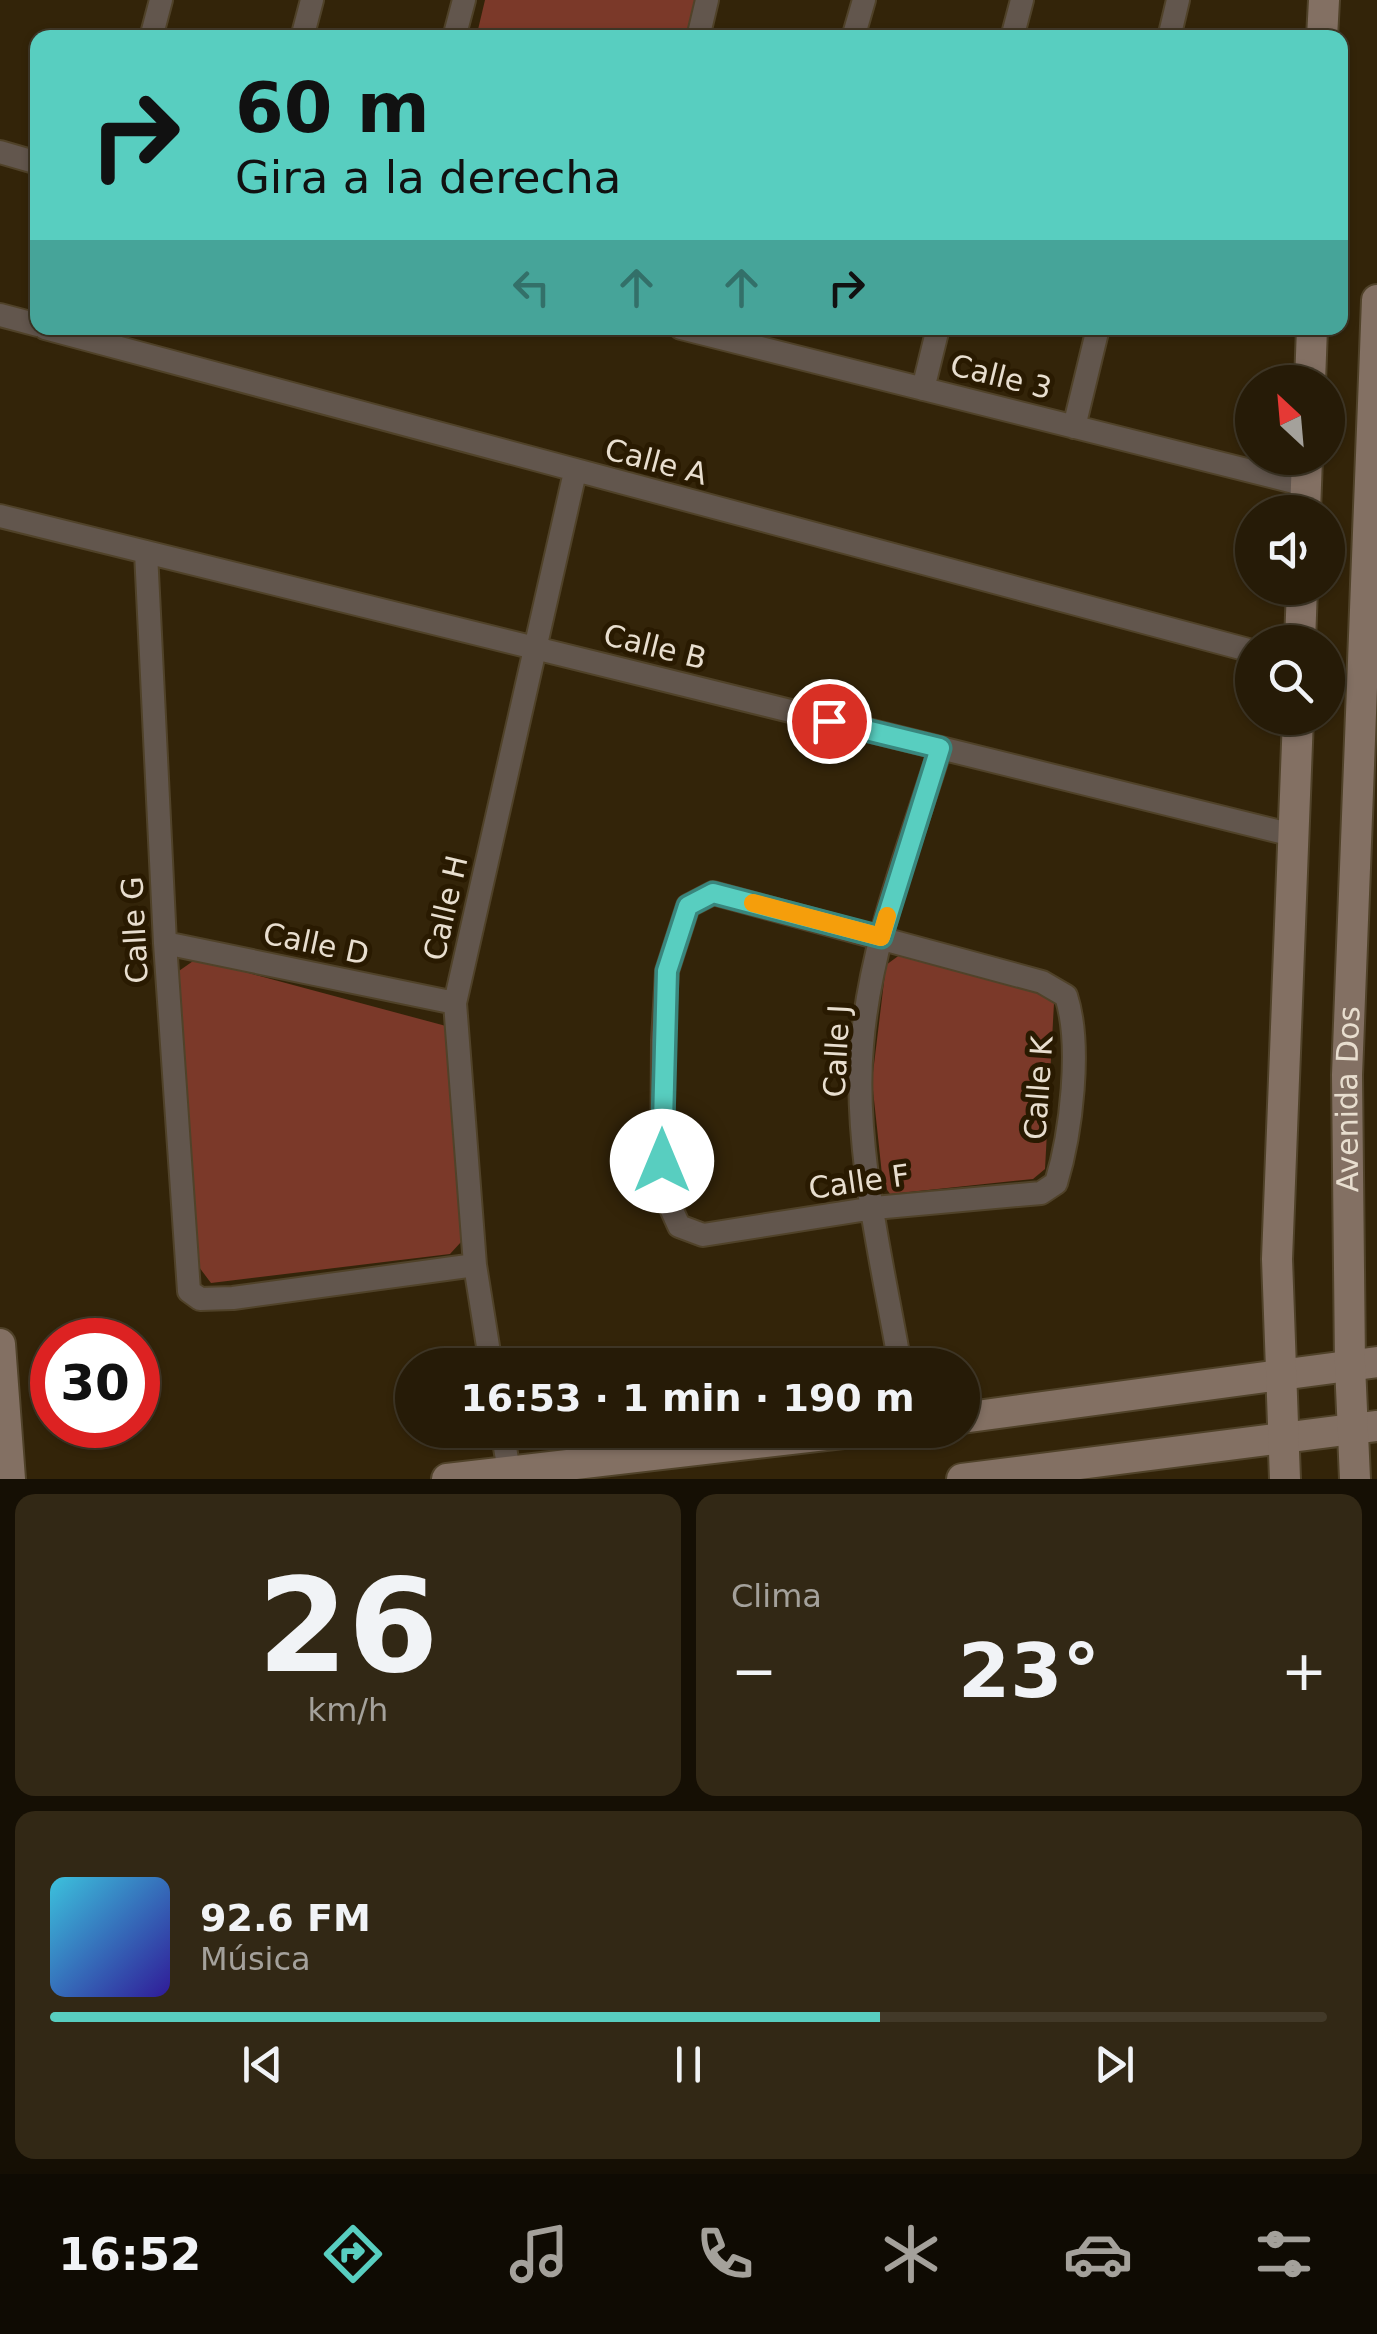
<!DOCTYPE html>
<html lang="es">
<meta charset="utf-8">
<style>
:root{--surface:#261b07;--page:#322815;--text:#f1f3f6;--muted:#a4a19b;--line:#423928;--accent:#58cec0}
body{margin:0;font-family:"DejaVu Sans",sans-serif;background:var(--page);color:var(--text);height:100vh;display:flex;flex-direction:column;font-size:38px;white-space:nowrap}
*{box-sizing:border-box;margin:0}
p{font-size:32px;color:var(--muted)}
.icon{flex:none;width:55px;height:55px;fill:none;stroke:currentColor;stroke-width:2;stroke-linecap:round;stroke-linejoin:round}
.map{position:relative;height:1479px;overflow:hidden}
.details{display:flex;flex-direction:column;gap:15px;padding:15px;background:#150f04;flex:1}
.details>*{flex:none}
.guide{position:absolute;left:30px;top:30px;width:1318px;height:305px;border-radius:20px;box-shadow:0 2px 8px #0004,0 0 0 2px var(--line);background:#58cec0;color:#111;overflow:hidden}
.needle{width:65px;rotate:334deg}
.tools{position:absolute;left:1235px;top:365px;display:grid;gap:20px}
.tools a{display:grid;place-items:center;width:110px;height:110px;border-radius:50%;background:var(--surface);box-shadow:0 2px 8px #0004,0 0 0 2px var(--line);font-size:50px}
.speed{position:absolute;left:30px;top:1318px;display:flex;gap:20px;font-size:50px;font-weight:700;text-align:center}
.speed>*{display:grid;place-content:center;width:130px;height:130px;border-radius:50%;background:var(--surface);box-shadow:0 2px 8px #0004,0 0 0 2px var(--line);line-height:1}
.speed .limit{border:15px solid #d22;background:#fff;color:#111}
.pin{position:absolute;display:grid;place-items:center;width:85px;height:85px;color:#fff;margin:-42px;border:5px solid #fff;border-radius:50%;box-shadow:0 2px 10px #0007}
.me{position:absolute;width:110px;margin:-55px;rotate:0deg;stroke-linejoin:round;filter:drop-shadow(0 0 8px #0008)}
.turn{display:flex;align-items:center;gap:35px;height:210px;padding:0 40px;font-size:45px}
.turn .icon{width:130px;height:130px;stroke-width:2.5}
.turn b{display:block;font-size:70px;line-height:85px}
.lanes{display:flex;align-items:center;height:95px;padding:0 40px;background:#0003;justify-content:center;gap:50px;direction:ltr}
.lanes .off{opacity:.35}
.big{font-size:75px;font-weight:700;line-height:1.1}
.details .tile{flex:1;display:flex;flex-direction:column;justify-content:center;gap:15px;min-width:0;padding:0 35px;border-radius:20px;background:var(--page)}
.details .dial{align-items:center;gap:0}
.dial b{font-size:130px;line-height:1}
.song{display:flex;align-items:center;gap:30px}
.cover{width:120px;height:120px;border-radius:15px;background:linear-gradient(135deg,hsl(190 70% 55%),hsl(250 70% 35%))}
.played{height:10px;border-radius:5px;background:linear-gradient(90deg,var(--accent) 65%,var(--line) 65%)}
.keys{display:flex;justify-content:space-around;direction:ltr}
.heat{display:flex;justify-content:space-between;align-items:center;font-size:55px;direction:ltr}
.details .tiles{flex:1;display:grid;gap:15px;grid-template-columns:1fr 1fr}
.tile:last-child{grid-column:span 2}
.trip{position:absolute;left:395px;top:1348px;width:585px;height:100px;border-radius:50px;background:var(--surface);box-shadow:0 2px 8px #0004,0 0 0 2px var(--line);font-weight:700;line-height:100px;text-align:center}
.tabs{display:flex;height:160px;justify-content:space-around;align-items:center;background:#0f0b03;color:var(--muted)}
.tabs .icon{width:70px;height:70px}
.tabs .selected{color:var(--accent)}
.tabs b{font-size:45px;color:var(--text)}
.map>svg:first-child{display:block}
.green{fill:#7b3929}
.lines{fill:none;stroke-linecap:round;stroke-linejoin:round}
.street-casing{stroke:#504229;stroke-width:26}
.secondary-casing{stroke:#504229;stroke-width:34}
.street{stroke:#62564d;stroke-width:22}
.secondary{stroke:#837063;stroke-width:30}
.route-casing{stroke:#39867d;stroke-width:25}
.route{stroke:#58cec0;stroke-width:18}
.slow{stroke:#f59e0b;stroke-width:18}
.labels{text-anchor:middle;stroke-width:10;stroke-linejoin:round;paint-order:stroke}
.street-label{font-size:30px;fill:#e8decf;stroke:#291a01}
</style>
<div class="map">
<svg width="1377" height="1479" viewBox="0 0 1377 1479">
<rect width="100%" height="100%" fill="#332409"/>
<path class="green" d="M485 0H702L693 37 476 38Z
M901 954 1047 992 1054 1003 1045 1169 1033 1179 890 1194 883 1184 872 1081 886 965Z
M196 959 446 1026 461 1242 450 1254 211 1283 196 1263 176 973Z"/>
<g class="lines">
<g class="street-casing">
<path id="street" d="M151 38 161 0
M302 38 312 0
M454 38 464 0
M698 38 707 0
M853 38 864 0
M1012 38 1022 0
M1169 38 1178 0
M0 152 38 163
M0 315 38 325
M45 328 1252 651
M681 328 1306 485
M923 389 938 328
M1074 427 1098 328
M0 516 1297 836
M146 552 165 943 189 1291 200 1299 233 1298 475 1265
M713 893 1042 982 1066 996C1082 1045 1071 1134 1056 1183L1041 1193 874 1208 703 1235 679 1226 662 1188 663 1040 667 971 688 906Z
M165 943 455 1003
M491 1365 475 1265 455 1003 575 472
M900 1365C883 1265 853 1147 862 1045 870 944 910 845 940 749
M502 1430 509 1471"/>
</g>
<g class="secondary-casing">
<g id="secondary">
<path d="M1322 38 1324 0"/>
<path d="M1310 382 1312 328"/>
<path d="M1305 512 1307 458"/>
<path d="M1300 642 1302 588"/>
<path d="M0 1344 10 1479"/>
<path d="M962 1418 1377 1362"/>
<path d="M447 1479 869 1430"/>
<path d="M962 1479 1377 1426"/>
<path d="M1285 1479 1277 1259 1298 718"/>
<path id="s1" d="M1355 1479 1350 1365 1347 1075 1377 300"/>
</g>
</g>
<use href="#street" class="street"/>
<use href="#secondary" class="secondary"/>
</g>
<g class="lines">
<g class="route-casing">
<path id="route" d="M662 1161 667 971 688 906 713 893 881 937 940 748 829 721"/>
</g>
<use href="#route" class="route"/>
<path class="slow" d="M753 903 881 937 887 916"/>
</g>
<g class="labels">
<g class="street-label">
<text transform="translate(1001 377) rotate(14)" y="10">Calle 3</text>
<text transform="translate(656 462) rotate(15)" y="10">Calle A</text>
<text transform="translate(655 647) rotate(14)" y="10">Calle B</text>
<text transform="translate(446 908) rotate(-77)" y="10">Calle H</text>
<text transform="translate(135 930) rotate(-93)" y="10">Calle G</text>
<text transform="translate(316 944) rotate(12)" y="10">Calle D</text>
<text transform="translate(837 1051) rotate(-87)" y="10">Calle J</text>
<text transform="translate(1039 1088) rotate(-86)" y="10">Calle K</text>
<text dy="10" stroke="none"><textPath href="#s1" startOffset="380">Avenida Dos</textPath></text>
<text transform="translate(859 1182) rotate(-8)" y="10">Calle F</text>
</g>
</g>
</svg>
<div class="tools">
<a><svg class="needle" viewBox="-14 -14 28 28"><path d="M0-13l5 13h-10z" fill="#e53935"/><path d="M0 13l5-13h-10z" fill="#a4a19b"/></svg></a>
<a><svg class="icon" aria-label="sound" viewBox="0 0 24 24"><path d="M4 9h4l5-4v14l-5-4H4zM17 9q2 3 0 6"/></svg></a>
<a><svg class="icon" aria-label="search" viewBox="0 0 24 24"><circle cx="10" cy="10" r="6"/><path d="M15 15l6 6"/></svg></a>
</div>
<div class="speed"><div class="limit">30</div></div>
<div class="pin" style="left:829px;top:721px;background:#d93025"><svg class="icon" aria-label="arrive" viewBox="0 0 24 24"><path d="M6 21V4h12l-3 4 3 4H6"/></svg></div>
<svg class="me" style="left:662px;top:1161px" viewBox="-20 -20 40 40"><circle r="19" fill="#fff"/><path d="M0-13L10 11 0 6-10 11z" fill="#58cec0"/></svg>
<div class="trip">16:53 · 1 min · 190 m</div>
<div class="guide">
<div class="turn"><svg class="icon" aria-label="right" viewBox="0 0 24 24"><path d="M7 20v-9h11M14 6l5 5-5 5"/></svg><div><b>60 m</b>Gira a la derecha</div></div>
<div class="lanes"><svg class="icon off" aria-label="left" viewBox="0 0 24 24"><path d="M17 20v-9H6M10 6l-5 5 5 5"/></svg><svg class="icon off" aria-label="ahead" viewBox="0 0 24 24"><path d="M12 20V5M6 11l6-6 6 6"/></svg><svg class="icon off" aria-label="ahead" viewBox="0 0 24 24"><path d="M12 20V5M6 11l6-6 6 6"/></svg><svg class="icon" aria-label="right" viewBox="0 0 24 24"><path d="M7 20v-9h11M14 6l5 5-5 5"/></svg></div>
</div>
</div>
<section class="details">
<div class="tiles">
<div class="tile dial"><b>26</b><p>km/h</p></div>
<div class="tile"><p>Clima</p>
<div class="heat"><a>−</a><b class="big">23°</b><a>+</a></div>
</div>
<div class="tile">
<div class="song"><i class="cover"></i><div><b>92.6 FM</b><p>Música</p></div></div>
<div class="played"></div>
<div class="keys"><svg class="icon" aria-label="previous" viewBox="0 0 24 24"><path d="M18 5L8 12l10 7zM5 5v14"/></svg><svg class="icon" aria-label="pause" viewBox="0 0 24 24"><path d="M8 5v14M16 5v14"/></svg><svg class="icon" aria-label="next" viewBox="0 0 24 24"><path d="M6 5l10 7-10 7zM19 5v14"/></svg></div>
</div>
</div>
</section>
<nav class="tabs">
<b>16:52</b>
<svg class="icon selected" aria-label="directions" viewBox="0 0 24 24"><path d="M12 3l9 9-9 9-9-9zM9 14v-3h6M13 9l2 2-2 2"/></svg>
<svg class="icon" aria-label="music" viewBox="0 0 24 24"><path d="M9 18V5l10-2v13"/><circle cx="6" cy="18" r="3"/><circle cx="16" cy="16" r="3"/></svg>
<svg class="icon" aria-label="phone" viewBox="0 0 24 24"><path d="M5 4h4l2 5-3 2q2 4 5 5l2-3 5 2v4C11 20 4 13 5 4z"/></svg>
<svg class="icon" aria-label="climate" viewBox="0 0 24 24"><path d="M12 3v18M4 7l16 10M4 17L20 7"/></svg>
<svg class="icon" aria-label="car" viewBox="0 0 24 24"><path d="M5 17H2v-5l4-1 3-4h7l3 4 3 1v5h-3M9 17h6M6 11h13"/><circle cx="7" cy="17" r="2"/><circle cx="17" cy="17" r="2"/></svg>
<svg class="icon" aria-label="filters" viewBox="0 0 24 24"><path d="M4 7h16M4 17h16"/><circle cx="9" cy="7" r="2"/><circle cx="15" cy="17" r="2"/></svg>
</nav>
